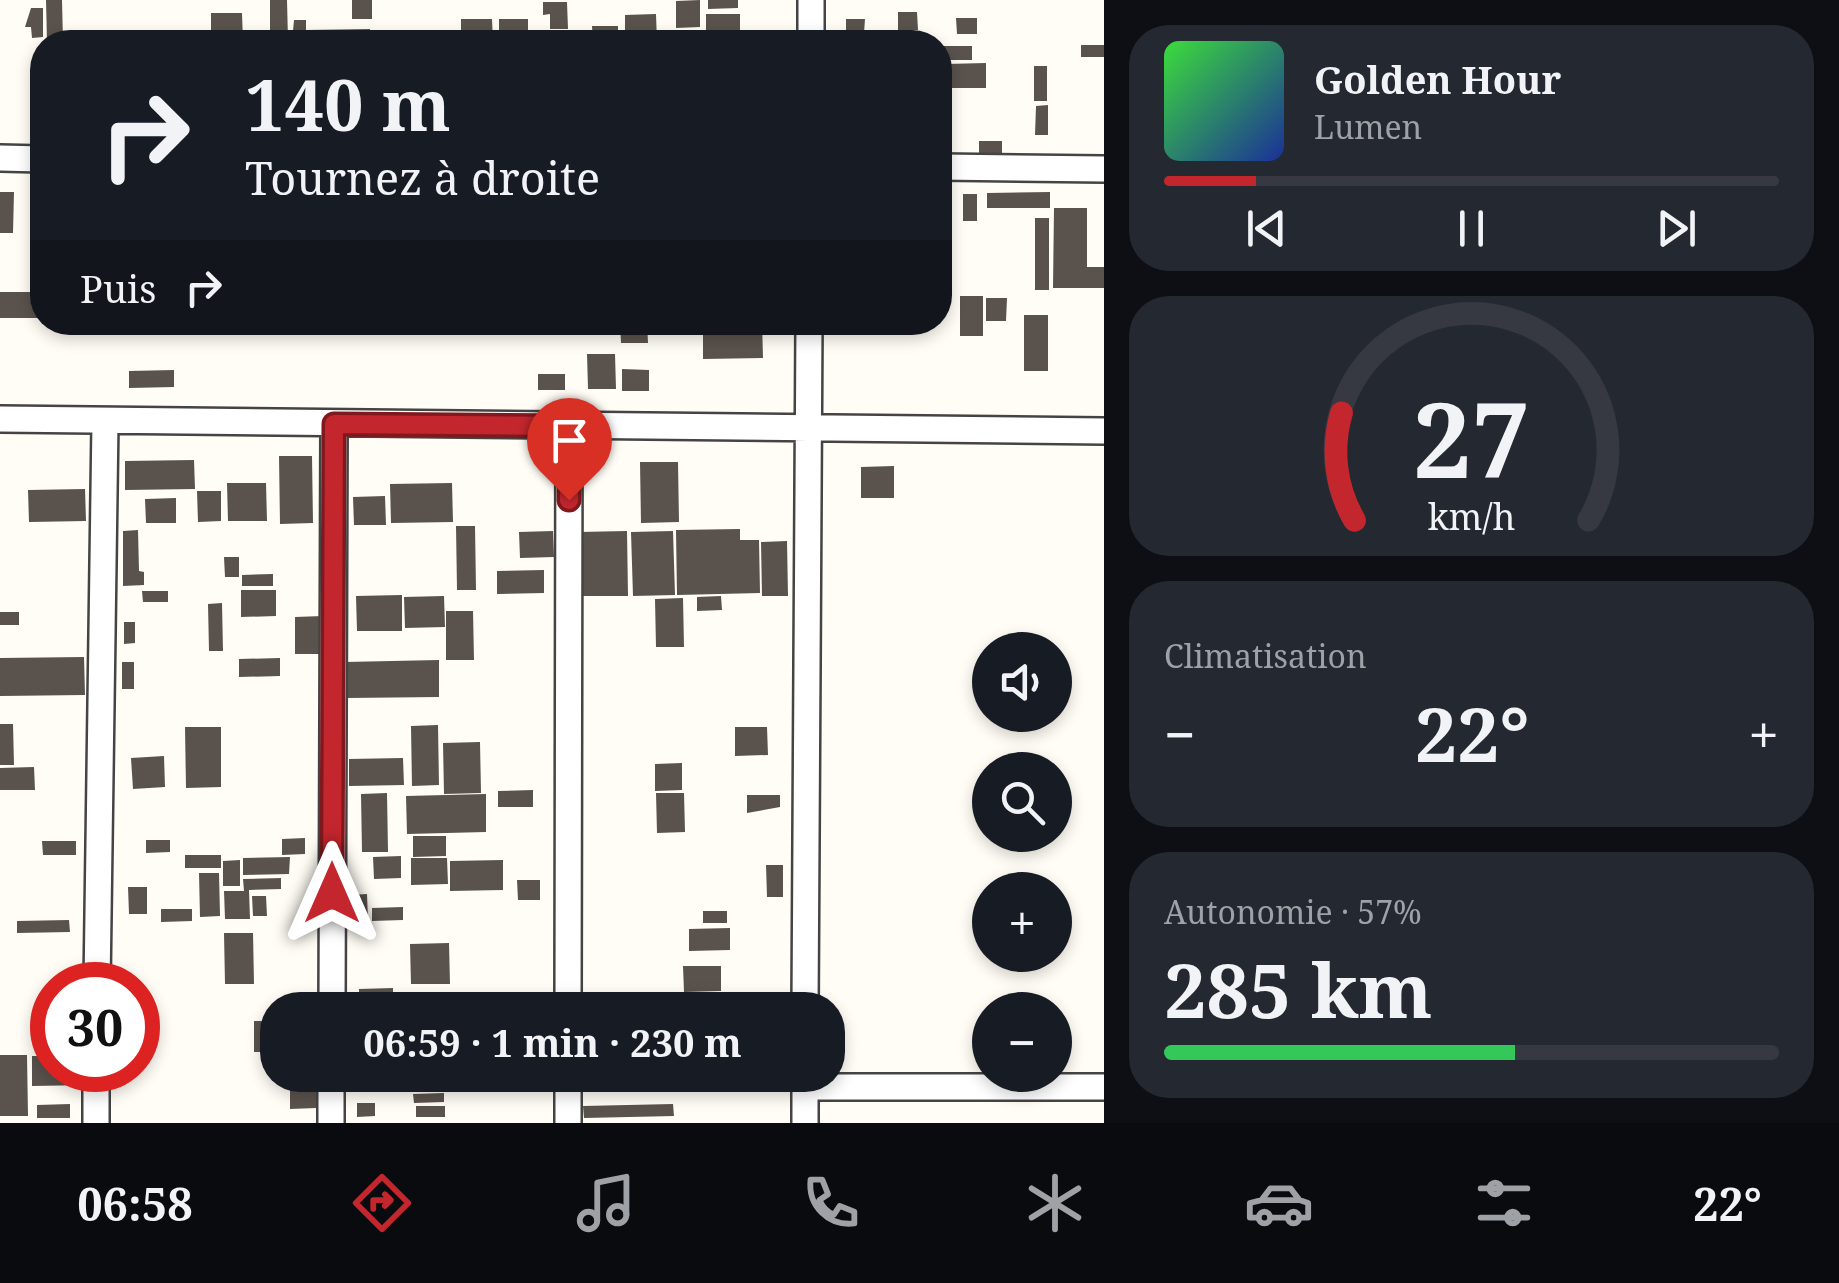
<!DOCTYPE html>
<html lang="fr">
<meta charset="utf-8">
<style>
:root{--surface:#171b24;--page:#242831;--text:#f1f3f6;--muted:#9ea1a6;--line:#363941;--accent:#c4262e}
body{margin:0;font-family:"Noto Serif",serif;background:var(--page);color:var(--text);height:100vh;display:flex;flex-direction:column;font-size:38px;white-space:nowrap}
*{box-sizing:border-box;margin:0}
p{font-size:32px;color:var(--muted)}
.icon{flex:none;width:55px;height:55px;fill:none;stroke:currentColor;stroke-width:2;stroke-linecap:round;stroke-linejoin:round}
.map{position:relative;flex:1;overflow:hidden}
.panel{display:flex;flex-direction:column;gap:25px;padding:25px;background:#0d0f14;width:735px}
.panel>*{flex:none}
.hud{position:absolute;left:30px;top:30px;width:922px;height:305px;border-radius:40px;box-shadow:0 5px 15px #0003;background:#171b24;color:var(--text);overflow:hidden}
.controls{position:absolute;left:972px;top:632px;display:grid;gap:20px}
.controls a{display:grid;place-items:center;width:100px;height:100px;border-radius:50%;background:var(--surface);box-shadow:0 5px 15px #0003;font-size:50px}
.speed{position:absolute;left:30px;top:962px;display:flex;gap:20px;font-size:50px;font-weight:700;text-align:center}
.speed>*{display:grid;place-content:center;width:130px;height:130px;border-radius:50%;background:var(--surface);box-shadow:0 5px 15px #0003;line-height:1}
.speed .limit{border:15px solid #d22;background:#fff;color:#111}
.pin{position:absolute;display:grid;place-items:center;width:85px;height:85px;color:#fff;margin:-102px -42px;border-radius:50% 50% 50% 0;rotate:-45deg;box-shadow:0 0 10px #0007}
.pin .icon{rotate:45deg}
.me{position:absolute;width:110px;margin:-55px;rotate:0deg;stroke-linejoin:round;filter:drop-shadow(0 0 8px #0008)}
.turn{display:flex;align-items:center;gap:35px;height:210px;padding:0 50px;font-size:45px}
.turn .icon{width:130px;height:130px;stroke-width:2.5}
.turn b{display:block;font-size:70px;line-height:85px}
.then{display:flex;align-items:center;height:95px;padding:0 50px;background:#0003;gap:20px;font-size:38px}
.big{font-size:75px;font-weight:700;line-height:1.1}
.panel .tile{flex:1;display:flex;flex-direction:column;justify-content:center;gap:15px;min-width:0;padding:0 35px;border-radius:40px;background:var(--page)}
.panel .dial{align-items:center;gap:0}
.dial svg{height:260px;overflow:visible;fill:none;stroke:var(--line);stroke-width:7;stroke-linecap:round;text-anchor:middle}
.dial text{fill:var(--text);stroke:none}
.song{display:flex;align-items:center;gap:30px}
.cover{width:120px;height:120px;border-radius:15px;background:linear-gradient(135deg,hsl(120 70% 55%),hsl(230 70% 35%))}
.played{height:10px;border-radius:5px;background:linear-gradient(90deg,var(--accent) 15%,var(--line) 15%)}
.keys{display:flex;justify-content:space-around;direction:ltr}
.heat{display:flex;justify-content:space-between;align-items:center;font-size:55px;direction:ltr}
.charge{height:15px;border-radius:8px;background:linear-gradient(90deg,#34c759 57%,var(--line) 0)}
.trip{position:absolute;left:260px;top:992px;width:585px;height:100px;border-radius:40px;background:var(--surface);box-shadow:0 5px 15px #0003;font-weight:700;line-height:100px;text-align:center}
.tabs{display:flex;height:160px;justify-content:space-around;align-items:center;background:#090b0e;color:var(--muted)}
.tabs .icon{width:70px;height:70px}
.tabs .selected{color:var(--accent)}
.tabs b{font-size:45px;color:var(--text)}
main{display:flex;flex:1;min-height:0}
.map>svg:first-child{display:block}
.building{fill:#5a524d}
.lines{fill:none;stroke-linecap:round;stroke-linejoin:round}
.street-casing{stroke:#444;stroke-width:30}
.street{stroke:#fff;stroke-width:25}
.route-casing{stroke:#7f191e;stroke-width:25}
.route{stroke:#c4262e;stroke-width:18}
</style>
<main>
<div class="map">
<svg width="1104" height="1123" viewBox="0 0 1104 1123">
<rect width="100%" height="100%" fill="#fffdf5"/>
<path class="building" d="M46 0H62L63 42H47Z
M270 0H287L288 40H270Z
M352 0H372V19H352Z
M700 0V27L676 28V1Z
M708 0H738V8L708 9Z
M543 2H567L568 29H550V14L543 15Z
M31 8H43V37L32 38 31 27H25Z
M898 12H917L918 30H898Z
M211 13H242L243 42H211Z
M656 14 657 42H625V15Z
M706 14H740V42H706Z
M956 18H977V34H957Z
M461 19H492L493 42H461Z
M499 19H528V42H499Z
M846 19H865L864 33H846Z
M294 20H306V30L370 29 371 42H292Z
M592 26H618V42H593Z
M1081 45H1104V57H1081Z
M940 46H972V60H940Z
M986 63V88H946V64Z
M1034 66H1047V101H1034Z
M1048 105V135H1035L1036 106Z
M979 141H1002V154H979Z
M0 192H14L13 233H0Z
M1050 192V208H987V193Z
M963 194H977V221H963Z
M1054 208H1087V267H1104V288H1053Z
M1035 218H1049V290H1035Z
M0 292H39V318H0Z
M960 296H983V336H960Z
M986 298H1007L1006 321H986Z
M1024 315H1048V371H1024Z
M620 322H647L648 343H621Z
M703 322H762L763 358 703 359Z
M587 354H615L616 389H588Z
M622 369 649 370V391H622Z
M174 370V387L129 388V371Z
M538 374H565V390H538Z
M279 456H312L313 523 280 524Z
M194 460 195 489 125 490V461Z
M640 462H678L679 522 641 523Z
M894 466V498H861V467Z
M227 483H266L267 521H228Z
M452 483 453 522 391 523 390 484Z
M85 489 86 521 29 522 28 490Z
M197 491H221V521L198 522Z
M385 496 386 525H354L353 497Z
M176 498V523H146L145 499Z
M456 526H475L476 590H457Z
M740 529V540H759L760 593 677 595 676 530Z
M138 530 139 571 144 572V585L123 586V531Z
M553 531 554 557 520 558 519 532Z
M627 531 628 596H579V532Z
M673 531 675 595 633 596 631 532Z
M787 541 788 596H762L761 542Z
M224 557H239V577H225Z
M544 570V593L497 594V571Z
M273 574V586H242V575Z
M241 590H276V616L241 617Z
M142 591H168V602H143Z
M402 595V631H357L356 596Z
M444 596 445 627 405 628 404 597Z
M721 596 722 610 697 611V597Z
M683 598 684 647H656L655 599Z
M222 603 223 651H209L208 604Z
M446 611H473L474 660H446Z
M0 612H19V625H0Z
M323 616V654H295V617Z
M124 622H135V643L124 644Z
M84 657 85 695 0 696V658Z
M280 658V676L239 677V659Z
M439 660V697L346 698 345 662Z
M122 662H134V689H122Z
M0 724H13L14 765H0Z
M438 725 439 785 412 786 411 726Z
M185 727H221V787L186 788Z
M735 727H767L768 755 735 756Z
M480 742 481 793 444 794 443 743Z
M164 756 165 787 133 789 131 758Z
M403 758 404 785 349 786V759Z
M682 763V790L655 791V764Z
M34 767 35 790H0V768Z
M533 790V807H498V791Z
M387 793 388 852H362L361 794Z
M656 793H684L685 832 657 833Z
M486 794V832L407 834 406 796Z
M747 795H780V807L747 813Z
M413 836H446V856L413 857Z
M305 838V854L282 855V839Z
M146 840H170V852L146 853Z
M42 841H76V855H43Z
M185 855H221V868H185Z
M401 856V878L374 879 373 857Z
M290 857 289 874 243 875V858Z
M411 858H447L448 884 411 885Z
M240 860V886H223V861Z
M503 860V890L450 891V861Z
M766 865H783V897H767Z
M199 873H219L220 916 200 917Z
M281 878V889L249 890 250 919H225L224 891H244L243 879Z
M517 880H540V900H518Z
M128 887H147V914H129Z
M367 894 368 920 350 921V895Z
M252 896H266L267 916H253Z
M403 907V920L372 921V908Z
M161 909H192V921L161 922Z
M703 911H727V923H703Z
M69 920 70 932 17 933V921Z
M730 928V950L689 951V929Z
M224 933H253L254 984H225Z
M449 943 450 984H411L410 944Z
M683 966H721V991L684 992Z
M393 988V1010H359V989Z
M542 992V1006L509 1007V993Z
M428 993H452V1010H428Z
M728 994V1006H694V995Z
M254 1021H278V1052H254Z
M0 1055H27L28 1116H0Z
M32 1056H52V1070H88V1085L32 1086Z
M290 1075H316V1108L290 1109Z
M445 1081V1090H413V1082Z
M444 1093V1102L414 1103 413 1094Z
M357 1103H375V1116L357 1117Z
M70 1104V1118H37V1105Z
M673 1104 674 1116 584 1118 583 1106Z
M416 1106H445V1117H416Z"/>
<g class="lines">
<g class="street-casing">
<path id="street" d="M811 42V0
M0 158 42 159
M940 167 1104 169
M0 419 1104 431
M97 985 105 422
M332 1010 334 424
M568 1010 569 426
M805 1010 809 322
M805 1087H1104
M96 1123V1070
M331 1123V1075
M568 1123V1075
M805 1123V1075"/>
</g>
<use href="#street" class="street"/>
</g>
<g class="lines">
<g class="route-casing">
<path id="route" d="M332 893 334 424 570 426 569 500"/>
</g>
<use href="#route" class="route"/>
</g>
</svg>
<div class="controls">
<a><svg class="icon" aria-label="sound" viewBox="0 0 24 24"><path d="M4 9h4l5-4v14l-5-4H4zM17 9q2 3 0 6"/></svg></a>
<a><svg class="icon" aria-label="search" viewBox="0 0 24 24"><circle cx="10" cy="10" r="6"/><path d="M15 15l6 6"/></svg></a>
<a>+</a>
<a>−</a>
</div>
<div class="speed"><div class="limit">30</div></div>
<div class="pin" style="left:569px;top:500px;background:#d93025"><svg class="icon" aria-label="arrive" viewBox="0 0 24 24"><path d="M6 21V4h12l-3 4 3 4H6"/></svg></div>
<svg class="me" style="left:332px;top:893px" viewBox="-20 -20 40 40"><path d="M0-17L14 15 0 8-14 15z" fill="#c4262e" stroke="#fff" stroke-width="4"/></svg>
<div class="trip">06:59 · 1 min · 230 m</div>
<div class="hud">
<div class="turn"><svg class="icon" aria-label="right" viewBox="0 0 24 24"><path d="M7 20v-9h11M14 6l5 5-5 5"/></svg><div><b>140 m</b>Tournez à droite</div></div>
<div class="then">Puis<svg class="icon" aria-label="right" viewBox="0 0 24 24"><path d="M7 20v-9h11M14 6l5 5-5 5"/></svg></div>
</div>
</div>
<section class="panel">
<div class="tile">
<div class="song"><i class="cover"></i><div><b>Golden Hour</b><p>Lumen</p></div></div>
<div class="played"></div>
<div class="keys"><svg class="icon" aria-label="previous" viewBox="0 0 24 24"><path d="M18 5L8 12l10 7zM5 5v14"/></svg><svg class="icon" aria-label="pause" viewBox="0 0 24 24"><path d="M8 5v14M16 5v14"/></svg><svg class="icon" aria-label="next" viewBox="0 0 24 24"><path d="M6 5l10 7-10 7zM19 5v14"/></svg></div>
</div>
<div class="tile dial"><svg viewBox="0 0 100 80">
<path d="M14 69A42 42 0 1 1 86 69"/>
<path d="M14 69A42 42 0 0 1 10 36" stroke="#c4262e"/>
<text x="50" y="56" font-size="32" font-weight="700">27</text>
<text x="50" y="72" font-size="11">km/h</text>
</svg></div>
<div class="tile"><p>Climatisation</p>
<div class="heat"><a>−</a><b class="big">22°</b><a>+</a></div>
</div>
<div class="tile"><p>Autonomie · 57%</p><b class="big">285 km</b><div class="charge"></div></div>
</section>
</main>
<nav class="tabs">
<b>06:58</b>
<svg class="icon selected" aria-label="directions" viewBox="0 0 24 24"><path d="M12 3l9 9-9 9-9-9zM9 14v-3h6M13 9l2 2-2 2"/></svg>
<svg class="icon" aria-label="music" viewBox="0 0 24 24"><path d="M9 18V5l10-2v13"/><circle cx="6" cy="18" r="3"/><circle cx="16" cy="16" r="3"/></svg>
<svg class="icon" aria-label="phone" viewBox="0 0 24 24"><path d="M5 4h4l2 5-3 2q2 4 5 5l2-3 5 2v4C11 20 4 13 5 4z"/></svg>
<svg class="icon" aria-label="climate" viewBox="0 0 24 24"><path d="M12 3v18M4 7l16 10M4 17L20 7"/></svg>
<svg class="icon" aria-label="car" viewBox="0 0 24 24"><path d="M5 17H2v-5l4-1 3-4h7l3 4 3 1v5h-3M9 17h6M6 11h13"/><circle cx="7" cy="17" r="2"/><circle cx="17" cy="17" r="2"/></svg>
<svg class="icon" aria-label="filters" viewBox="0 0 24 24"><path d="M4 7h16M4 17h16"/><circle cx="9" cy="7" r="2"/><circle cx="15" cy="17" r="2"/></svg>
<b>22°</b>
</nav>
